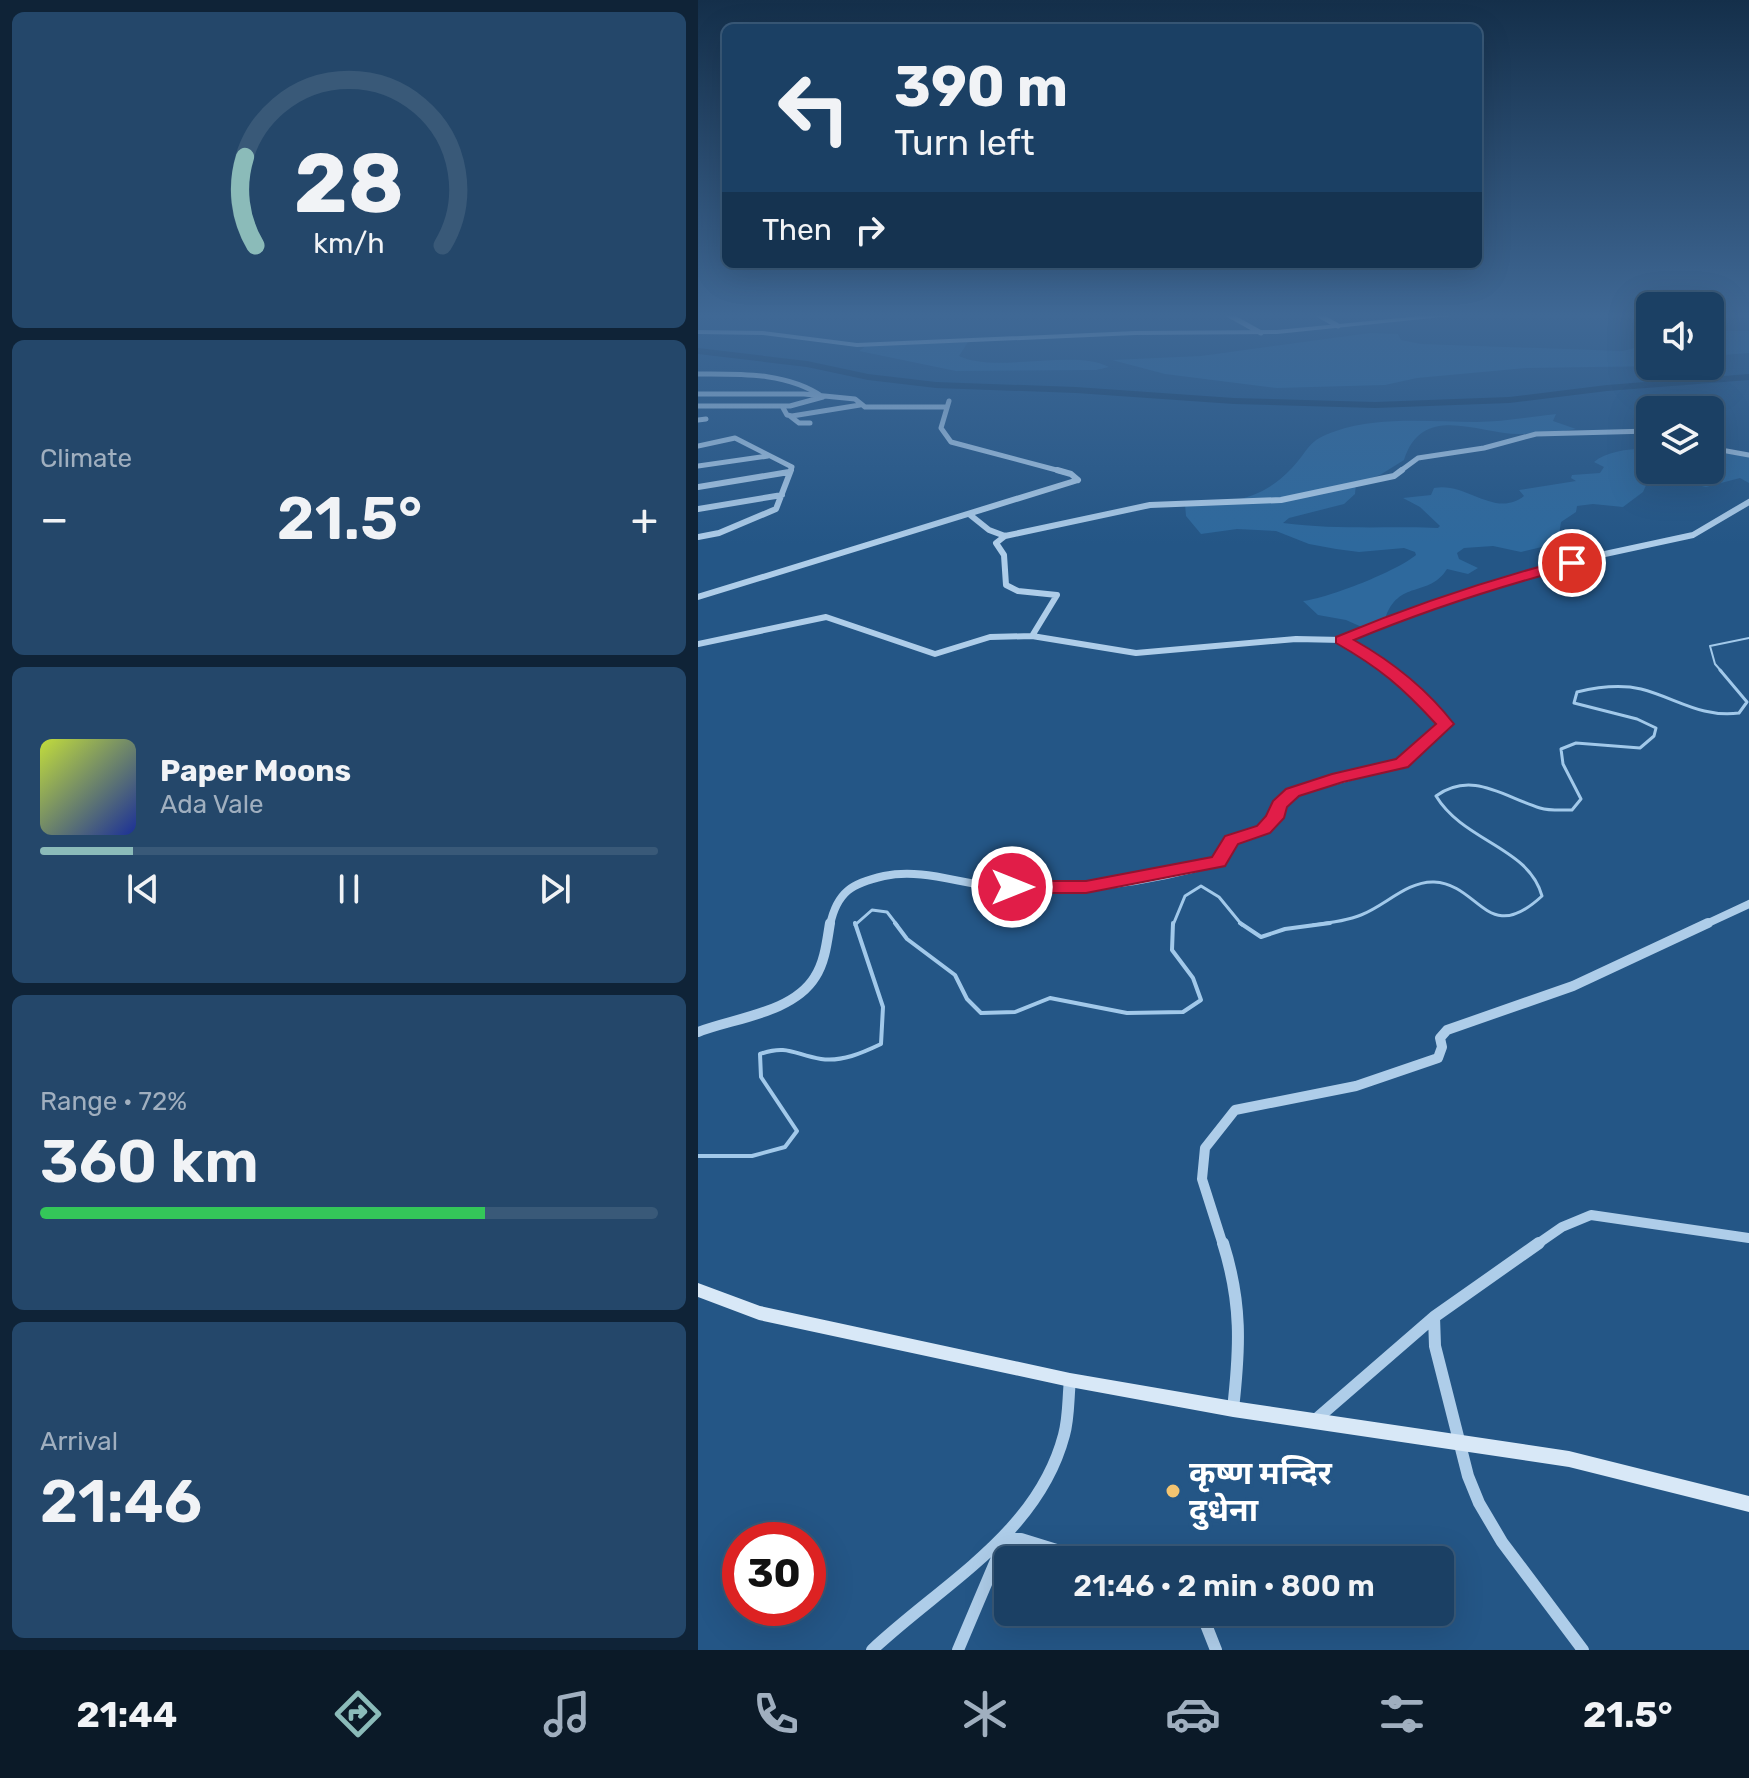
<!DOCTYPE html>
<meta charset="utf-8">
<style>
:root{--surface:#1b4064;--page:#24476a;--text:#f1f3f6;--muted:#a0afbf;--line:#395978;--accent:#8bbbb9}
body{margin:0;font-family:Rubik,"Noto Sans Devanagari",sans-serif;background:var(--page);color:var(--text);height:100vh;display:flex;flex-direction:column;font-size:30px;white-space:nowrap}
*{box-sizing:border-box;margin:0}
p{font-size:26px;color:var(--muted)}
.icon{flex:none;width:44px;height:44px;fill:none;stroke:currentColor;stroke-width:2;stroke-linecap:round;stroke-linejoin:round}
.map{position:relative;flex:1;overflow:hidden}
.drawer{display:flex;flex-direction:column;gap:12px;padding:12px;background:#0f2337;width:698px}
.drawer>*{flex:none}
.guide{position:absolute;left:24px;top:24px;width:760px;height:244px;border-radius:12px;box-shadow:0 8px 32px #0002,0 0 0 2px var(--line);background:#1b4064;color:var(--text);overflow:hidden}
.tools{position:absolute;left:938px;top:292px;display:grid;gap:16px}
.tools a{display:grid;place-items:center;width:88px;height:88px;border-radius:12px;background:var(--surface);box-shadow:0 8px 32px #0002,0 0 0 2px var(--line);font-size:40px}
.speed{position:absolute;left:24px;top:1522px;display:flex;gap:16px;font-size:40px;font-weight:700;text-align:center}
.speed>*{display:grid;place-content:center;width:104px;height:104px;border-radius:50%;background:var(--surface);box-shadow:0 8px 32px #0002,0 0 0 2px var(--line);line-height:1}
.speed .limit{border:12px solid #d22;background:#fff;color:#111}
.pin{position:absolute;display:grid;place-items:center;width:68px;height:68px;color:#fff;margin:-34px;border:4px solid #fff;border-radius:50%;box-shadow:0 2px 8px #0007}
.me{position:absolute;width:88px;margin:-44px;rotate:90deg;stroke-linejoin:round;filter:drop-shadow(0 0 6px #0008)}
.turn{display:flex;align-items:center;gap:28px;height:168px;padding:0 40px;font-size:36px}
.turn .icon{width:104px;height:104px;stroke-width:2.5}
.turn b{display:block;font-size:56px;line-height:68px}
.then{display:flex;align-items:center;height:76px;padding:0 40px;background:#0003;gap:16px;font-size:30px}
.big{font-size:60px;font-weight:600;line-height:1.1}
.drawer .widget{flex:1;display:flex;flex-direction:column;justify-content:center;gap:12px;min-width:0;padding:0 28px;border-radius:12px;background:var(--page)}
.drawer .dial{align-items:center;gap:0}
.dial svg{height:208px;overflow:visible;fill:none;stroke:var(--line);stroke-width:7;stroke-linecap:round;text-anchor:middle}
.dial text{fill:var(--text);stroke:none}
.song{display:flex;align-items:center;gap:24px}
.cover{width:96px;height:96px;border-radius:12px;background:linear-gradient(135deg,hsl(70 70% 55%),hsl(230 70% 35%))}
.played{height:8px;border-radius:4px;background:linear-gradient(90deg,var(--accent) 15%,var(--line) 15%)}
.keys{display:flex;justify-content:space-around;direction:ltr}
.heat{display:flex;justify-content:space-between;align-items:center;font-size:44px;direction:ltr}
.charge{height:12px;border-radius:6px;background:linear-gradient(90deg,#34c759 72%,var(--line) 0)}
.trip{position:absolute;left:296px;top:1546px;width:460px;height:80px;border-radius:12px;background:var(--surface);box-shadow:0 8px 32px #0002,0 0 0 2px var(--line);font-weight:600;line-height:80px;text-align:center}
.tab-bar{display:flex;height:128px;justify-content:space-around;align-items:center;background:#0b1a28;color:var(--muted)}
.tab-bar .icon{width:56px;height:56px}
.tab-bar .selected{color:var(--accent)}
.tab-bar b{font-size:36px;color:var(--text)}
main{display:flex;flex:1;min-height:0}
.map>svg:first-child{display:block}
.green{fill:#2e699d}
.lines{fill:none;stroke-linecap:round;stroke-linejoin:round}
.stream-far2{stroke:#a2c9ea;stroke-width:2}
.stream-far1{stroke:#a2c9ea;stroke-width:3}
.stream{stroke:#a2c9ea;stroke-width:4}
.river{fill:#194066;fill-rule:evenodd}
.minor-far4{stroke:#aecde9;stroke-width:5}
.minor-far3{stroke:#aecde9;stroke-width:6}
.minor-far2{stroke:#aecde9;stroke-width:8}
.minor-far1{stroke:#aecde9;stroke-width:10}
.minor{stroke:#aecde9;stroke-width:12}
.tertiary{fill:#aecde9;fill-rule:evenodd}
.secondary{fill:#d8e8f7;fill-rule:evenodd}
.route{fill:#e11d48;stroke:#92132f;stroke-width:2}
.poi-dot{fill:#f3c471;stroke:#245686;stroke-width:3}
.labels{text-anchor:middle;stroke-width:8;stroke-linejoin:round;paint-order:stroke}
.near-poi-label{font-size:32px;font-weight:bold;fill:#fff;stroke:#245686;text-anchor:start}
</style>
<main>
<section class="drawer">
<div class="widget dial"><svg viewBox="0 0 100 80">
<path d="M14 69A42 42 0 1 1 86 69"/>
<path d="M14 69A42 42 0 0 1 10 35" stroke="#8bbbb9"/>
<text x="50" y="56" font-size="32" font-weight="700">28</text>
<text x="50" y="72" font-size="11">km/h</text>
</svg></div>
<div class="widget"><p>Climate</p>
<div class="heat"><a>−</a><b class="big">21.5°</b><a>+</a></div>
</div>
<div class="widget">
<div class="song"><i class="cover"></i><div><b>Paper Moons</b><p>Ada Vale</p></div></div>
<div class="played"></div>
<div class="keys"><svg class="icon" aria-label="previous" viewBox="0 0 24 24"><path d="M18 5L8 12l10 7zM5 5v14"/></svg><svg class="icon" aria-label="pause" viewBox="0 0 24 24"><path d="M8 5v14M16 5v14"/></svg><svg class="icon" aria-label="next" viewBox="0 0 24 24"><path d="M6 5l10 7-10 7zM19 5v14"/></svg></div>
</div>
<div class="widget"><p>Range · 72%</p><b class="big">360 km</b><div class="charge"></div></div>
<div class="widget"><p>Arrival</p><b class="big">21:46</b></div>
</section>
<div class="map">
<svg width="1051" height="1650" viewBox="0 0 1051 1650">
<rect width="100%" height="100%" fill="#245686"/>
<path class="green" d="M1018 331H1051V353L1012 356V333Z
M672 333 700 334 703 340 723 344 925 351 952 344V366H965L829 368 719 378 687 385 579 388 467 374 414 360 503 356Z
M270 342 261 356C298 374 376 348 411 367L398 370 258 371 161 351 168 346Z
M858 414 855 421 878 429C859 432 840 434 821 434 781 434 724 402 706 460L682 475 658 483 657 494 646 504 591 518 585 523C637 530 688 526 740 528L742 526 722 507 705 498 733 495 736 488C768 481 797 519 826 496L821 490 878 481 873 478 874 475 902 473 906 467 896 462C909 451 935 448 952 449V470H1012V452L1051 456V483L1042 478 1008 487 953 474 945 492 925 507 895 504 879 506 878 512 863 522 861 535 848 546 823 552 795 546 766 548 759 553 761 559 780 568 770 574 749 569C731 598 700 579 687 619L666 628 648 620 620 615 605 601C631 598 699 571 718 555L717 552 706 548 661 552 638 549 611 544 578 531 539 529 503 534 488 516 487 504C531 502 561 503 594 468 612 449 609 440 638 431 682 416 733 422 778 422 805 422 831 417 858 414Z"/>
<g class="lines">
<path class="stream-far2" d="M1024 672 1017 664 1012 646 1051 638"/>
<path class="stream-far1" d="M157 925 174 910 189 912 199 925
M475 925 487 896 503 886 521 897 544 925
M615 925C632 923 648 921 663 915 687 906 709 881 736 882 782 884 789 947 844 896 831 847 766 842 738 796 774 770 806 797 842 808 852 811 863 810 874 810L883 799 865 764 863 749 878 743 942 748 956 736 958 728 939 719 876 703 879 692C900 687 921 684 943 689 978 698 1003 718 1041 713L1049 702 1022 670"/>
<path class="stream" d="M197 923 209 939 257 975 269 999 283 1013 317 1012 352 998 429 1013 485 1012 503 1000 495 978 474 950 475 923
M542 923 563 937 587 929 632 923
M0 1156H54L87 1147 99 1131 63 1077 62 1054C90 1044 97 1055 123 1059 144 1062 164 1053 183 1044L185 1007 157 923"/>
<path class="river" d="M0 348 109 361 170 374 238 382 378 387 536 398 677 402 811 397 909 385 1051 374V380L909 391 811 403 677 408 536 404 378 393 238 388 170 380 109 367 0 354Z"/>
<path class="minor-far4" d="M529 314 563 333
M619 314 640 326
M0 374C42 374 89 372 125 397L92 406H0
M0 394H106L157 399 167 407H248
M251 401 243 428 253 442 366 472
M84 406 89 415 94 416 162 405
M92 416 101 423H112
M0 420 8 419
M0 446 37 438 94 467 92 472
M1012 448 1051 455
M0 466 70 456
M701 472 720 458 786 448 838 434 952 431"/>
<path class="minor-far3" d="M359 470 373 474 380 480
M0 487 91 472
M0 509 84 495
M271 514 291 530 307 536 452 505 583 500 696 476 704 470
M307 536 298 543 306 555 308 585 320 591 359 595 334 636
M0 537 21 533 78 509 93 470
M0 597 380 480
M644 640 696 672
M0 644 128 617 237 654 292 637 334 636 438 653 598 639 644 640 704 614 801 582 893 557 995 535 1051 502"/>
<path class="minor-far2" d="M132 925C139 892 154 883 186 876 225 868 262 884 301 887 371 894 453 882 520 862L533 840 566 829 577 818 581 805 595 792 704 763 747 724 727 698 693 670
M1006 925 1051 904"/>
<path class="minor-far1" d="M0 1032C36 1018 95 1013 117 977 127 962 129 941 132 923
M525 1245 504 1179 507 1148 537 1110 658 1086 740 1058 744 1047 742 1038 749 1030 875 986 1010 923
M838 1245 864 1227 893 1215 1051 1238"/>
<path class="minor" d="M525 1243C544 1303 542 1347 535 1409
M736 1317 737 1346 770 1476 781 1503 804 1542 885 1650
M616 1421 736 1317 841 1243
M503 1612 518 1650
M174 1650C244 1584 340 1534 366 1435 371 1417 370 1398 372 1380
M260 1650 307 1539H323L365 1552 483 1560"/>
<path class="tertiary" d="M743 314H757L754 316 579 334 437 335 159 347 65 335 0 334V330L65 331 159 343 437 331 579 330Z"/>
<path class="secondary" d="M0 1283 62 1306 372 1373 535 1401 871 1451 1051 1496V1512L871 1467 535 1417 372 1387 61 1320 0 1297Z"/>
</g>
<linearGradient id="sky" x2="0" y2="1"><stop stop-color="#142f4a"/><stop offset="0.58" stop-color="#3f6895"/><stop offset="1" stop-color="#3f6895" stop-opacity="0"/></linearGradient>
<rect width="1051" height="544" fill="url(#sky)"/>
<path class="route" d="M874 558 881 563 879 566C803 586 728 610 656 640 695 662 728 688 756 724L710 767 645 782 601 796 589 807 586 818 572 833 540 844 527 866 388 893H314L305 887 314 881H388L514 857 527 836 559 826 568 816 575 801 588 789 634 774 698 759 738 724C704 687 682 668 638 643V637C715 605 793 579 874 558Z"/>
<circle class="poi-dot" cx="475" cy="1491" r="8"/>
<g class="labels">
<g class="near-poi-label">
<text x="491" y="1484">कृष्ण मन्दिर<tspan x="491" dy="37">दुधेना</tspan></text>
</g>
</g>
</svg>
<div class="tools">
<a><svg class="icon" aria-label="sound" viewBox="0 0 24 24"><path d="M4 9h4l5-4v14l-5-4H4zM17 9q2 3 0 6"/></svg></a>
<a><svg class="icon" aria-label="layers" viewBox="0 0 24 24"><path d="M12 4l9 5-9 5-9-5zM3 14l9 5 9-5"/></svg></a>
</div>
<div class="speed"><div class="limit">30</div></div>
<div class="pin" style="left:874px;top:563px;background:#d93025"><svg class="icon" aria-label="arrive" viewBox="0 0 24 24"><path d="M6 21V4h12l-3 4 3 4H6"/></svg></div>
<svg class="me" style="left:314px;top:887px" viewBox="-20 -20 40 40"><circle r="17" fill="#e11d48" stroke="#fff" stroke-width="3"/><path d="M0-11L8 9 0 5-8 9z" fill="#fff"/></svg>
<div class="trip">21:46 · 2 min · 800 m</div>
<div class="guide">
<div class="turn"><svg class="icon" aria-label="left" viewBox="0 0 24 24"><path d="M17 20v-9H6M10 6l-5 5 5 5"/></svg><div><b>390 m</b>Turn left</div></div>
<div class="then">Then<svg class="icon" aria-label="right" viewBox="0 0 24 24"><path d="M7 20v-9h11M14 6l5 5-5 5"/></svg></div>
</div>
</div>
</main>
<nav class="tab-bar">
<b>21:44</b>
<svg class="icon selected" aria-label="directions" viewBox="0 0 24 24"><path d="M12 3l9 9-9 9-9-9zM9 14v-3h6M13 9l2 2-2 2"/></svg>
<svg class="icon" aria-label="music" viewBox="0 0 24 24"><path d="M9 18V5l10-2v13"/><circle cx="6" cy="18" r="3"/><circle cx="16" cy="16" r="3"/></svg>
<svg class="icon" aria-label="phone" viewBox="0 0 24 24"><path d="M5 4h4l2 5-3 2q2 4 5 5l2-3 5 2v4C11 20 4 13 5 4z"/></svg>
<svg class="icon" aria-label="climate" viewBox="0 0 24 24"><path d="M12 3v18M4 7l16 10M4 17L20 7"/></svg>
<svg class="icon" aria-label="car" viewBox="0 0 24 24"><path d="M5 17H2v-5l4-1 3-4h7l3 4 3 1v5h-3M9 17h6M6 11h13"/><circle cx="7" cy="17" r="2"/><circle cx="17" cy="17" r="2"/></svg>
<svg class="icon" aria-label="filters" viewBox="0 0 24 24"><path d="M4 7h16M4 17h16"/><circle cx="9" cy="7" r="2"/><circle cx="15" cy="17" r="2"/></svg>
<b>21.5°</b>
</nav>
